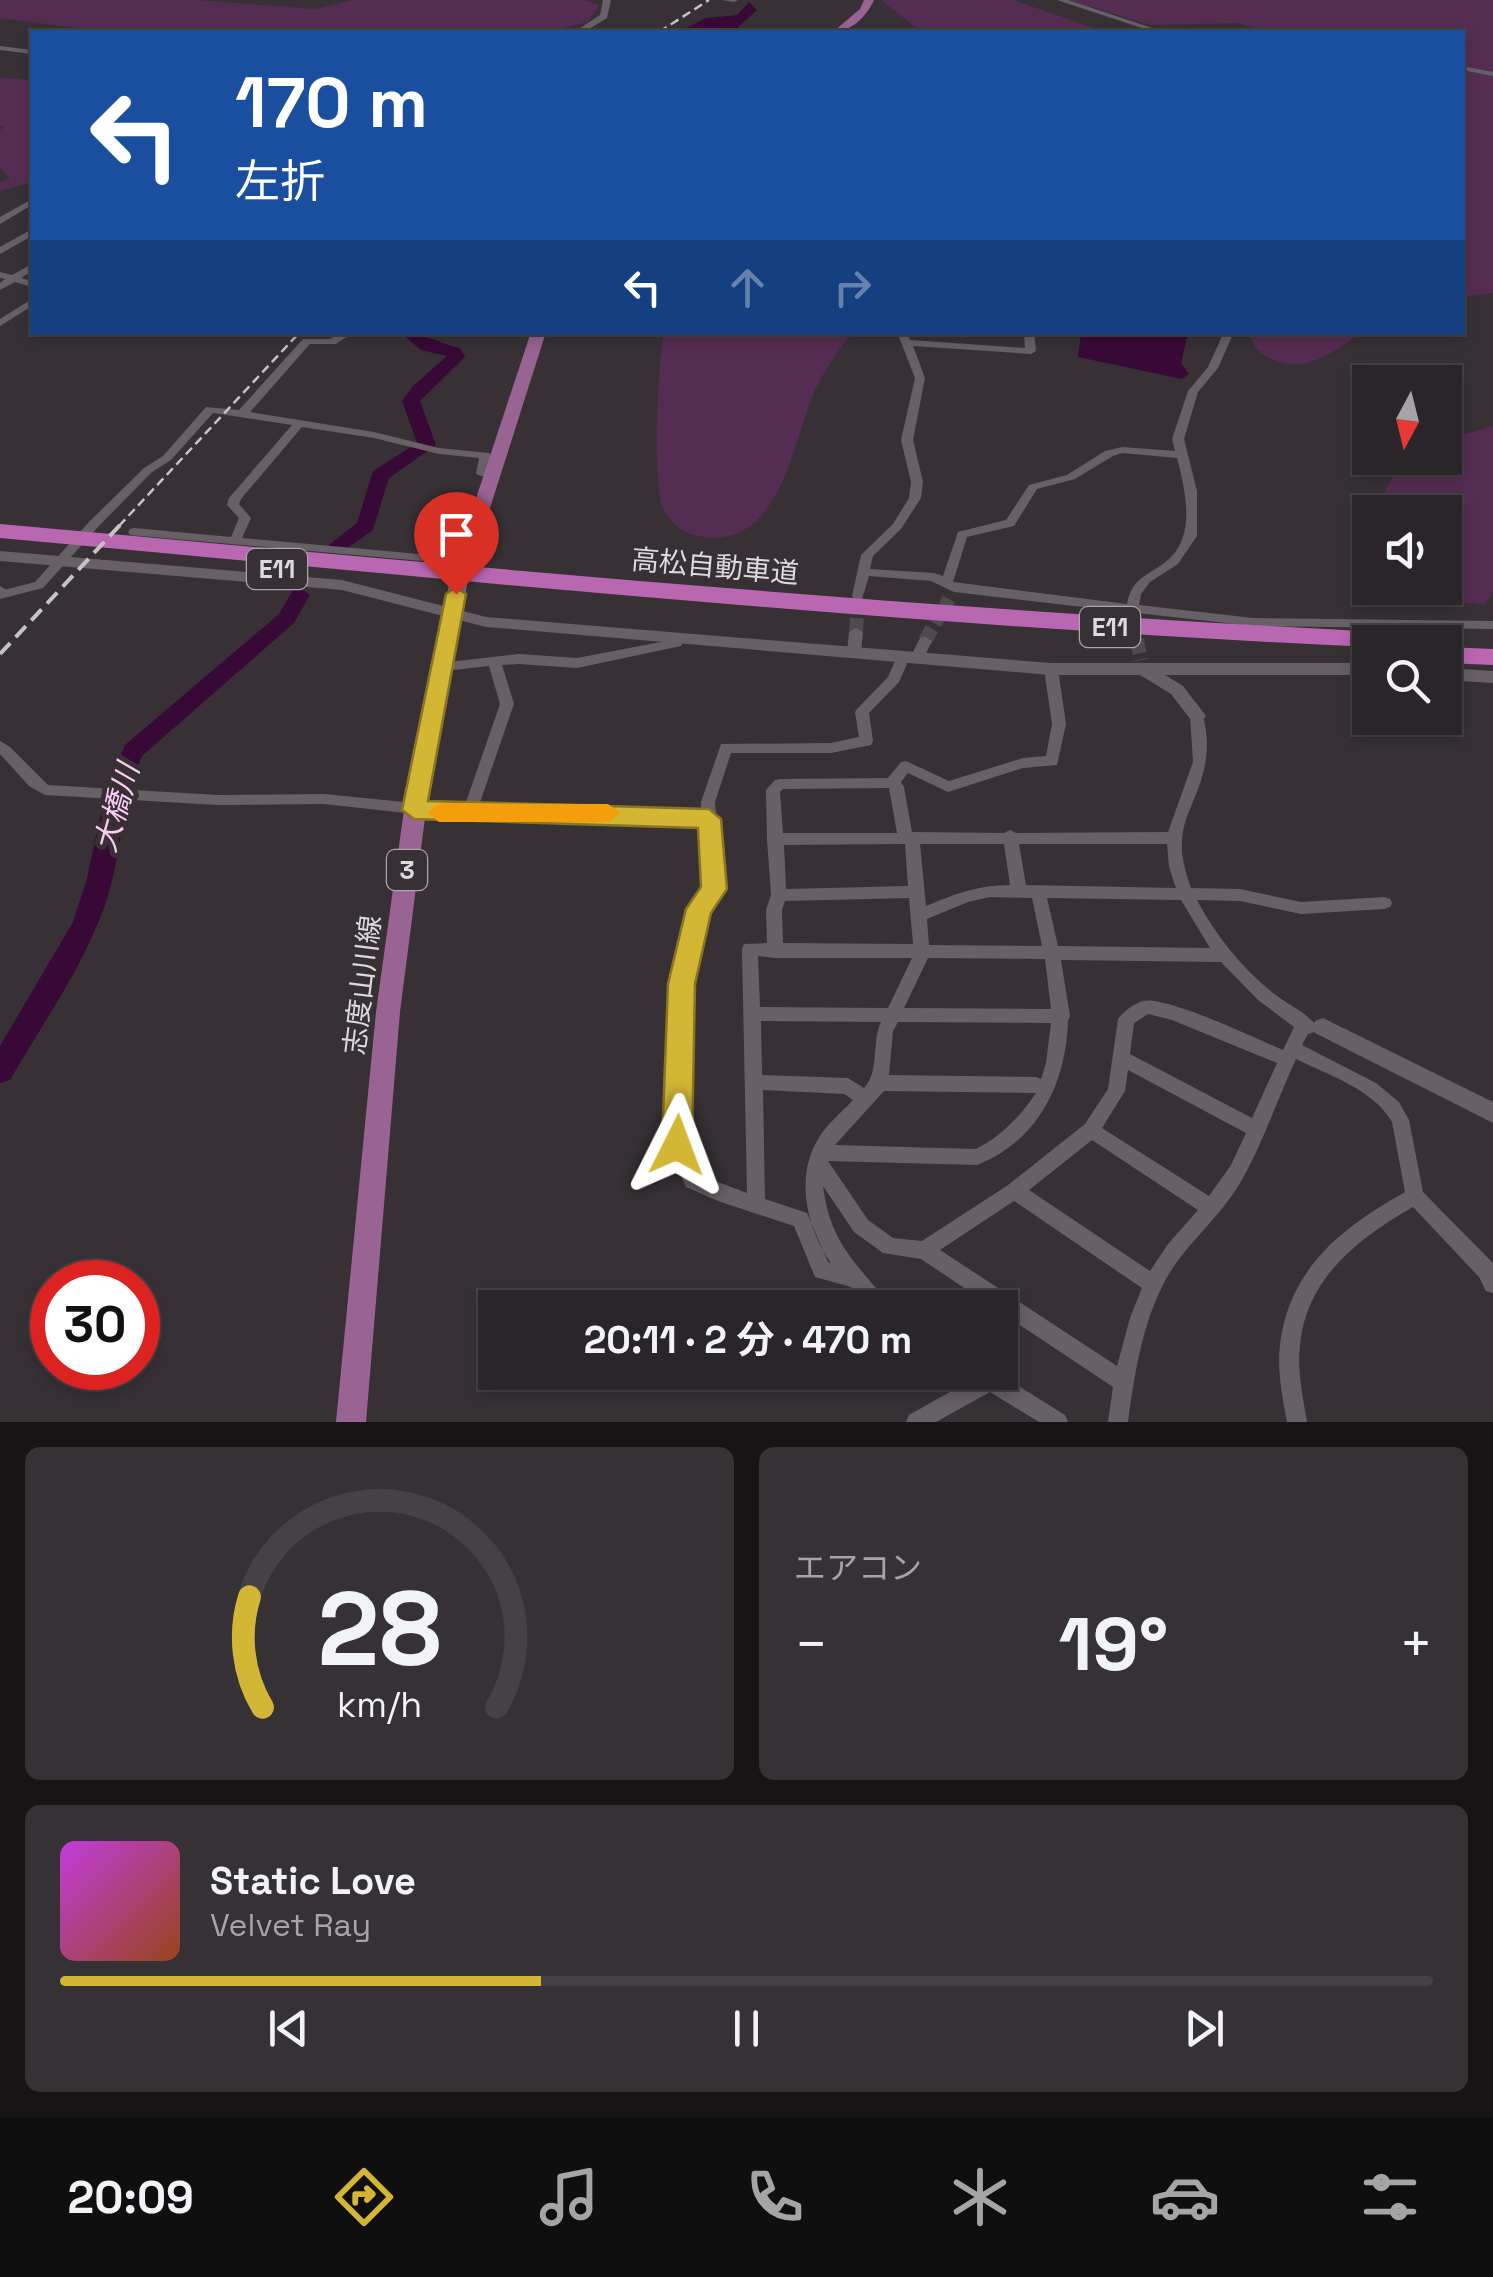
<!DOCTYPE html>
<html lang="ja">
<meta charset="utf-8">
<style>
:root{--surface:#292528;--page:#353134;--text:#f1f3f6;--muted:#a5a5a8;--line:#454245;--accent:#d4b635}
body{margin:0;font-family:"Space Grotesk","Noto Sans JP",sans-serif;background:var(--page);color:var(--text);height:100vh;display:flex;flex-direction:column;font-size:38px;white-space:nowrap}
*{box-sizing:border-box;margin:0}
p{font-size:32px;color:var(--muted)}
.icon{flex:none;width:55px;height:55px;fill:none;stroke:currentColor;stroke-width:2;stroke-linecap:round;stroke-linejoin:round}
.map{position:relative;height:1422px;overflow:hidden}
.panel{display:flex;flex-direction:column;gap:25px;padding:25px;background:#171416;flex:1}
.panel>*{flex:none}
.top-card{position:absolute;left:30px;top:30px;width:1435px;height:305px;border-radius:0px;box-shadow:0 5px 15px #0003,0 0 0 2px var(--line);background:#1a4fa0;color:#fff;overflow:hidden}
.needle{width:65px;rotate:187deg}
.tools{position:absolute;left:1352px;top:365px;display:grid;gap:20px}
.tools a{display:grid;place-items:center;width:110px;height:110px;border-radius:0px;background:var(--surface);box-shadow:0 5px 15px #0003,0 0 0 2px var(--line);font-size:50px}
.speed{position:absolute;left:30px;top:1260px;display:flex;gap:20px;font-size:50px;font-weight:700;text-align:center}
.speed>*{display:grid;place-content:center;width:130px;height:130px;border-radius:50%;background:var(--surface);box-shadow:0 5px 15px #0003,0 0 0 2px var(--line);line-height:1}
.speed .limit{border:15px solid #d22;background:#fff;color:#111}
.pin{position:absolute;display:grid;place-items:center;width:85px;height:85px;color:#fff;margin:-102px -42px;border-radius:50% 50% 50% 0;rotate:-45deg;box-shadow:0 0 10px #0007}
.pin .icon{rotate:45deg}
.me{position:absolute;width:110px;margin:-55px;rotate:3deg;stroke-linejoin:round;filter:drop-shadow(0 0 8px #0008)}
.turn{display:flex;align-items:center;gap:35px;height:210px;padding:0 40px;font-size:45px}
.turn .icon{width:130px;height:130px;stroke-width:2.5}
.turn b{display:block;font-size:70px;line-height:85px}
.lanes{display:flex;align-items:center;height:95px;padding:0 40px;background:#0003;justify-content:center;gap:50px;direction:ltr}
.lanes .off{opacity:.35}
.big{font-size:75px;font-weight:700;line-height:1.1}
.panel .widget{flex:1;display:flex;flex-direction:column;justify-content:center;gap:15px;min-width:0;padding:0 35px;border-radius:15px;background:var(--page)}
.panel .dial{align-items:center;gap:0}
.dial svg{height:260px;overflow:visible;fill:none;stroke:var(--line);stroke-width:7;stroke-linecap:round;text-anchor:middle}
.dial text{fill:var(--text);stroke:none}
.song{display:flex;align-items:center;gap:30px}
.cover{width:120px;height:120px;border-radius:15px;background:linear-gradient(135deg,hsl(290 70% 55%),hsl(20 70% 35%))}
.played{height:10px;border-radius:5px;background:linear-gradient(90deg,var(--accent) 35%,var(--line) 35%)}
.keys{display:flex;justify-content:space-around;direction:ltr}
.heat{display:flex;justify-content:space-between;align-items:center;font-size:55px;direction:ltr}
.panel .tiles{flex:1;display:grid;gap:25px;grid-template-columns:1fr 1fr}
.widget:last-child{grid-column:span 2}
.trip{position:absolute;left:478px;top:1290px;width:540px;height:100px;border-radius:0px;background:var(--surface);box-shadow:0 5px 15px #0003,0 0 0 2px var(--line);font-weight:700;line-height:100px;text-align:center}
.dock{display:flex;height:160px;justify-content:space-around;align-items:center;background:#100f10;color:var(--muted)}
.dock .icon{width:70px;height:70px}
.dock .selected{color:var(--accent)}
.dock b{font-size:45px;color:var(--text)}
.map>svg:first-child{display:block}
.green{fill:#562d52}
.water{fill:#380936}
.lines{fill:none;stroke-linecap:round;stroke-linejoin:round}
.river{fill:#380936;fill-rule:evenodd}
.minor-tunnel{stroke:#504a4f;stroke-width:14;stroke-dasharray:14 6;stroke-linecap:butt}
.minor{fill:#676066;fill-rule:evenodd}
.tertiary{fill:#676066;fill-rule:evenodd}
.primary{fill:#996494;fill-rule:evenodd}
.motorway{fill:#ba67b2;fill-rule:evenodd}
.rail-far1{stroke:#c6c2c6;stroke-width:2.5;stroke-dasharray:9 5;stroke-linecap:butt}
.rail{stroke:#c6c2c6;stroke-width:4;stroke-dasharray:15 8;stroke-linecap:butt}
.route{fill:#d4b635;stroke:#8a7622;stroke-width:2.5}
.slow{fill:#f59e0b}
.labels{text-anchor:middle;stroke-width:10;stroke-linejoin:round;paint-order:stroke}
.shield{fill:#373136;stroke:#aba7ab;stroke-width:2.5}
.shield-label{font-size:25px;font-weight:bold;fill:#ddd9dd}
.street-label{font-size:28px;fill:#ddd9dd;stroke:#373136}
.water-label{font-size:30px;font-style:italic;fill:#fbccf5;stroke:#373136}
</style>
<div class="map">
<svg width="1493" height="1422" viewBox="0 0 1493 1422">
<rect width="100%" height="100%" fill="#373136"/>
<path class="green" d="M0 0H196L315 9 353 0H584L599 5 588 22 545 32H107L0 18Z
M881 0H1013L1105 32H922Z
M1069 0H1493V293L1463 297 1462 32H1271L1237 23 1151 25Z
M0 78 32 80V182L0 191V182L10 179 0 168V130L5 126 0 125Z
M1250 332H1361V333C1334 351 1309 373 1274 360 1260 354 1252 348 1250 332Z
M664 333H852C838 351 825 369 815 390 793 439 782 546 705 537 685 535 672 526 663 508 652 485 658 361 664 333Z
M1493 426V593L1485 604 1365 596 1362 543 1370 516V588H1445V512H1372L1405 458H1445V440Z"/>
<path class="water" d="M749 2 757 10 738 27 746 32H678L706 18 737 15Z
M1081 333H1188L1181 363 1189 374 1182 379 1078 357Z"/>
<g class="lines">
<path class="river" d="M400 332C422 332 438 343 460 348L465 357 420 401 436 445 389 478 373 530 346 549H332L329 545 357 523 373 471 417 443 402 401 413 386 447 356 421 350Z
M300 588 310 595 294 623 142 756C121 803 122 856 105 905 83 967 43 1023 10 1080L0 1083V1046L73 922 86 882 107 786 125 745 279 614 293 590Z"/>
<path class="minor-tunnel" d="M1133 620 1141 660
M856 632 858 597
M925 641 949 599"/>
<path class="minor" d="M721 0H738L734 2Z
M1057 0H1068L1164 32H1154Z
M0 46 32 50V54L0 50Z
M1462 66 1493 72V76L1462 70Z
M32 199V205L0 224V217Z
M32 229V236L0 254V247Z
M32 264V271L21 278 32 281V287L15 282 0 290V283L5 279 0 278V272L12 275Z
M32 299V306L0 326V319Z
M341 332H354L336 344H310L250 412 374 432 439 448 489 453 491 455 488 471 497 475 491 478 478 475 476 473 479 458 439 454 374 438 302 427 241 499 239 504 251 518 242 538 463 558 469 562 467 565 130 535 128 532 130 529 134 528 231 537 239 518 227 505 229 498 292 425 213 413 171 460 152 472 97 528 43 588 0 599V591L35 582 89 522 144 468 163 456 206 407 239 410 303 339H330Z
M897 332H907L910 340 1025 348 1024 332H1034L1036 351 1031 354 913 346 925 378 913 440 923 482 921 498 901 529 873 556 870 569 934 573 943 576 958 532 1006 520 1029 485 1067 475 1105 451 1122 447 1175 451 1172 439 1188 391 1208 367 1224 332H1234L1218 368 1198 392 1184 439 1197 491V536L1178 564 1150 582 1141 594 1139 605 1253 618 1493 621V629L1253 626 1137 613 1132 615 1126 612 954 592 931 581 869 576 862 599H854L852 596 861 555 893 524 909 498 911 482 901 440 915 378ZM1122 453 1177 458C1185 490 1196 533 1170 558 1152 575 1132 575 1127 604L953 582 967 537 1014 526 1037 489 1075 479 1113 456Z
M856 628 863 632 861 653 854 657 847 653 849 632Z
M678 634 685 638 681 646 577 668 519 664 502 665 514 704 478 808 575 806 701 813V802L721 744 831 743 859 737 855 712 857 709 888 677 898 654 903 652 910 657 899 682 869 713 873 741 871 745 831 753H731L715 802 722 889 705 911 690 984 686 1145 699 1175 747 1193 742 949 744 944 767 943 766 910 771 895 767 839 766 790 775 780 780 779 888 778 901 762 906 761 949 781 1023 758 1046 756 1052 724 1044 669 1051 664 1058 669 1066 724 1057 765 1023 768 948 792 908 773 901 782 904 787 912 832 1004 833 1010 830 1016 833 1168 832 1193 762 1190 716 1192 713H1202C1211 742 1207 768 1195 797 1189 811 1182 826 1182 842 1181 858 1186 873 1191 888L1240 889 1301 902 1384 897 1390 899 1392 903 1390 907 1384 909 1301 914 1240 901 1197 900C1216 936 1241 967 1273 993 1287 1004 1308 1013 1317 1027L1315 1032 1308 1034 1302 1045 1376 1083 1399 1102 1409 1120 1423 1192 1493 1263V1293L1486 1291 1479 1277 1413 1207C1359 1238 1306 1278 1300 1345 1297 1371 1303 1397 1307 1422H1287C1282 1396 1277 1370 1280 1344 1290 1267 1343 1227 1405 1192L1392 1122C1373 1089 1328 1075 1296 1059 1277 1100 1262 1146 1239 1185 1220 1216 1192 1239 1172 1269 1144 1313 1135 1370 1128 1422H1108L1113 1387 1000 1312V1308H994L921 1259 883 1253 854 1232 823 1186C830 1241 853 1260 887 1301L889 1308H867L851 1287 815 1277 794 1226 718 1201 686 1187 668 1145 674 984 690 909 706 888 702 824 575 818 469 820 324 804 218 805 45 795 29 786 0 754V741L10 747 48 785 218 795 324 794 464 808 500 704 489 666 445 671 440 669 438 666 440 663 519 654 577 658 671 640 673 635ZM889 788 897 833H783L780 792 783 789ZM905 844 908 886 786 889 784 845ZM920 844H1004L1010 885C979 885 954 894 926 906ZM1019 844H1167L1169 867 1176 888 1026 885ZM990 897 1032 898 1042 946 929 945 927 919 968 902ZM909 898 913 944 783 943 782 910 785 901ZM1047 898 1181 900 1210 948 1058 946ZM758 956 775 958H912L888 1008 760 1007ZM928 958 1045 959 1051 1009 904 1008ZM1061 960 1221 962 1258 1000 1294 1027 1283 1050C1257 1039 1165 995 1143 1001 1133 1004 1123 1012 1118 1019L1108 1089 1085 1124 1008 1185 922 1241 893 1238 868 1220 828 1161 977 1165C1038 1141 1066 1084 1068 1021L1070 1016ZM1148 1014 1172 1020 1277 1063 1252 1118 1130 1054 1134 1023ZM761 1021 881 1022C871 1043 880 1071 864 1088L848 1078 762 1075ZM898 1022 1051 1023 1046 1063 1041 1079 1036 1077 889 1075 893 1031ZM1128 1070 1246 1133 1231 1165 1209 1196 1102 1128 1125 1091ZM763 1090 844 1094 853 1100C842 1112 828 1123 820 1136 795 1173 805 1226 831 1263L828 1262 807 1213 765 1199ZM884 1091 1036 1093C1020 1117 1001 1136 976 1149L835 1145ZM1092 1140 1198 1210 1168 1244 1150 1271 1029 1190ZM1014 1201 1142 1288 1130 1318 1117 1366 940 1250Z
M925 637 932 641 922 661H912L910 658 920 638Z
M966 1372H996L1065 1415 1068 1422H1039L990 1392 936 1422H906L909 1415 971 1380Z"/>
<path class="tertiary" d="M603 0H611L607 18 584 32H574L600 15Z
M0 551 342 580 486 617 1051 663H1370V675H1165L1183 686 1203 712 1206 716 1203 720H1191L1171 694 1140 675H1051L486 627 342 590 0 561Z
M0 586 11 593 9 597H0Z
M1445 668 1493 671V683L1445 680Z
M1323 1018 1493 1102V1123L1315 1033 1312 1027 1315 1021Z"/>
<path class="primary" d="M864 0H874C867 16 851 32 833 32L860 9Z
M531 332H546L469 574 426 810 400 1012 366 1422H336L376 1012 404 810 451 574Z"/>
<path class="motorway" d="M0 524C475 567 949 612 1426 634L1438 642H1370V647C912 626 456 580 0 538Z
M1445 647 1493 649V665L1445 663Z"/>
<path class="rail-far1" d="M659 32 709 0
M119 526 300 332"/>
<path class="rail" d="M0 654 121 524"/>
</g>
<path class="route" d="M456 587 466 594 428 801 709 809 721 819 727 889 711 913 695 984 692 1145 688 1154 677 1158 667 1154 662 1145 668 984 686 909 701 887 698 828 414 819 402 810 446 594Z"/>
<path class="slow" d="M439 803 608 804 621 813 608 822H439L427 813Z"/>
<g class="labels">
<g class="shield">
<rect x="247" y="549" width="60" height="40" rx="8"/>
<rect x="1080" y="607" width="60" height="40" rx="8"/>
<rect x="387" y="850" width="40" height="40" rx="8"/>
</g>
<g class="shield-label">
<text x="277" y="578">E11</text>
<text x="1110" y="636">E11</text>
<text x="407" y="879">3</text>
</g>
<g class="street-label">
<text transform="translate(715 566) rotate(5)" y="10">高松自動車道</text>
<text transform="translate(362 985) rotate(-83)" y="10">志度山川線</text>
</g>
<g class="water-label">
<text transform="translate(117 808) rotate(-74)" y="10">大橋川</text>
</g>
</g>
</svg>
<div class="tools">
<a><svg class="needle" viewBox="-14 -14 28 28"><path d="M0-13l5 13h-10z" fill="#e53935"/><path d="M0 13l5-13h-10z" fill="#a5a5a8"/></svg></a>
<a><svg class="icon" aria-label="sound" viewBox="0 0 24 24"><path d="M4 9h4l5-4v14l-5-4H4zM17 9q2 3 0 6"/></svg></a>
<a><svg class="icon" aria-label="search" viewBox="0 0 24 24"><circle cx="10" cy="10" r="6"/><path d="M15 15l6 6"/></svg></a>
</div>
<div class="speed"><div class="limit">30</div></div>
<div class="pin" style="left:456px;top:594px;background:#d93025"><svg class="icon" aria-label="arrive" viewBox="0 0 24 24"><path d="M6 21V4h12l-3 4 3 4H6"/></svg></div>
<svg class="me" style="left:677px;top:1145px" viewBox="-20 -20 40 40"><path d="M0-17L14 15 0 8-14 15z" fill="#d4b635" stroke="#fff" stroke-width="4"/></svg>
<div class="trip">20:11 · 2 分 · 470 m</div>
<div class="top-card">
<div class="turn"><svg class="icon" aria-label="left" viewBox="0 0 24 24"><path d="M17 20v-9H6M10 6l-5 5 5 5"/></svg><div><b>170 m</b>左折</div></div>
<div class="lanes"><svg class="icon" aria-label="left" viewBox="0 0 24 24"><path d="M17 20v-9H6M10 6l-5 5 5 5"/></svg><svg class="icon off" aria-label="ahead" viewBox="0 0 24 24"><path d="M12 20V5M6 11l6-6 6 6"/></svg><svg class="icon off" aria-label="right" viewBox="0 0 24 24"><path d="M7 20v-9h11M14 6l5 5-5 5"/></svg></div>
</div>
</div>
<section class="panel">
<div class="tiles">
<div class="widget dial"><svg viewBox="0 0 100 80">
<path d="M14 69A42 42 0 1 1 86 69"/>
<path d="M14 69A42 42 0 0 1 10 35" stroke="#d4b635"/>
<text x="50" y="56" font-size="32" font-weight="700">28</text>
<text x="50" y="72" font-size="11">km/h</text>
</svg></div>
<div class="widget"><p>エアコン</p>
<div class="heat"><a>−</a><b class="big">19°</b><a>+</a></div>
</div>
<div class="widget">
<div class="song"><i class="cover"></i><div><b>Static Love</b><p>Velvet Ray</p></div></div>
<div class="played"></div>
<div class="keys"><svg class="icon" aria-label="previous" viewBox="0 0 24 24"><path d="M18 5L8 12l10 7zM5 5v14"/></svg><svg class="icon" aria-label="pause" viewBox="0 0 24 24"><path d="M8 5v14M16 5v14"/></svg><svg class="icon" aria-label="next" viewBox="0 0 24 24"><path d="M6 5l10 7-10 7zM19 5v14"/></svg></div>
</div>
</div>
</section>
<nav class="dock">
<b>20:09</b>
<svg class="icon selected" aria-label="directions" viewBox="0 0 24 24"><path d="M12 3l9 9-9 9-9-9zM9 14v-3h6M13 9l2 2-2 2"/></svg>
<svg class="icon" aria-label="music" viewBox="0 0 24 24"><path d="M9 18V5l10-2v13"/><circle cx="6" cy="18" r="3"/><circle cx="16" cy="16" r="3"/></svg>
<svg class="icon" aria-label="phone" viewBox="0 0 24 24"><path d="M5 4h4l2 5-3 2q2 4 5 5l2-3 5 2v4C11 20 4 13 5 4z"/></svg>
<svg class="icon" aria-label="climate" viewBox="0 0 24 24"><path d="M12 3v18M4 7l16 10M4 17L20 7"/></svg>
<svg class="icon" aria-label="car" viewBox="0 0 24 24"><path d="M5 17H2v-5l4-1 3-4h7l3 4 3 1v5h-3M9 17h6M6 11h13"/><circle cx="7" cy="17" r="2"/><circle cx="17" cy="17" r="2"/></svg>
<svg class="icon" aria-label="filters" viewBox="0 0 24 24"><path d="M4 7h16M4 17h16"/><circle cx="9" cy="7" r="2"/><circle cx="15" cy="17" r="2"/></svg>
</nav>
